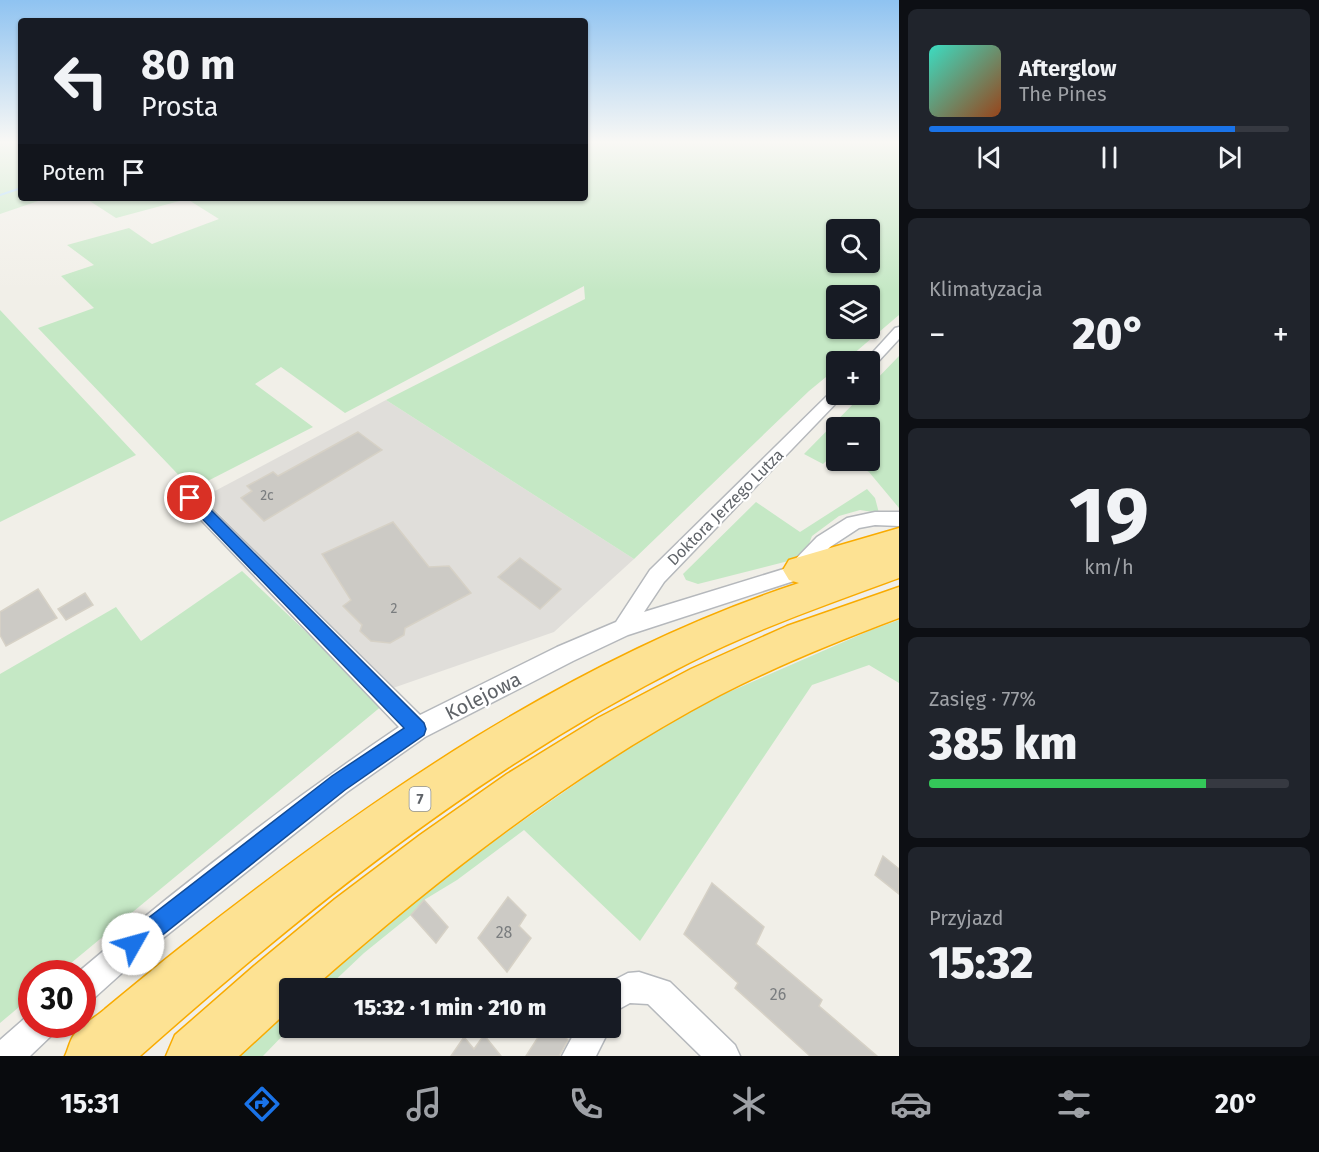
<!DOCTYPE html>
<html lang="pl">
<meta charset="utf-8">
<style>
:root{--surface:#171b24;--page:#20242c;--text:#f1f3f6;--muted:#9ea1a6;--line:#363941;--accent:#1a73e8}
body{margin:0;font-family:"Fira Sans",sans-serif;background:var(--page);color:var(--text);height:100vh;display:flex;flex-direction:column;font-size:22px;white-space:nowrap}
*{box-sizing:border-box;margin:0}
p{font-size:20px;color:var(--muted)}
.icon{flex:none;width:33px;height:33px;fill:none;stroke:currentColor;stroke-width:2;stroke-linecap:round;stroke-linejoin:round}
.map{position:relative;flex:1;overflow:hidden}
.drawer{display:flex;flex-direction:column;gap:9px;padding:9px;background:#0d0f14;width:420px}
.drawer>*{flex:none}
.banner{position:absolute;left:18px;top:18px;width:570px;height:183px;border-radius:6px;box-shadow:0 2px 4px #0004;background:#171b24;color:var(--text);overflow:hidden}
.buttons{position:absolute;left:826px;top:219px;display:grid;gap:12px}
.buttons a{display:grid;place-items:center;width:54px;height:54px;border-radius:6px;background:var(--surface);box-shadow:0 2px 4px #0004;font-size:30px}
.speed{position:absolute;left:18px;top:960px;display:flex;gap:12px;font-size:30px;font-weight:700;text-align:center}
.speed>*{display:grid;place-content:center;width:78px;height:78px;border-radius:50%;background:var(--surface);box-shadow:0 2px 4px #0004;line-height:1}
.speed .limit{border:9px solid #d22;background:#fff;color:#111}
.pin{position:absolute;display:grid;place-items:center;width:51px;height:51px;color:#fff;margin:-26px;border:3px solid #fff;border-radius:50%;box-shadow:0 2px 6px #0007}
.me{position:absolute;width:66px;margin:-33px;rotate:52deg;stroke-linejoin:round;filter:drop-shadow(0 0 4px #0008)}
.turn{display:flex;align-items:center;gap:21px;height:126px;padding:0 24px;font-size:27px}
.turn .icon{width:78px;height:78px;stroke-width:2.5}
.turn b{display:block;font-size:42px;line-height:51px}
.then{display:flex;align-items:center;height:57px;padding:0 24px;background:#0003;gap:12px;font-size:22px}
.big{font-size:45px;font-weight:800;line-height:1.1}
.drawer .card{flex:1;display:flex;flex-direction:column;justify-content:center;gap:9px;min-width:0;padding:0 21px;border-radius:9px;background:var(--page)}
.drawer .dial{align-items:center;gap:0}
.dial b{font-size:78px;line-height:1}
.song{display:flex;align-items:center;gap:18px}
.cover{width:72px;height:72px;border-radius:9px;background:linear-gradient(135deg,hsl(170 70% 55%),hsl(20 70% 35%))}
.played{height:6px;border-radius:3px;background:linear-gradient(90deg,var(--accent) 85%,var(--line) 85%)}
.keys{display:flex;justify-content:space-around;direction:ltr}
.heat{display:flex;justify-content:space-between;align-items:center;font-size:33px;direction:ltr}
.charge{height:9px;border-radius:4px;background:linear-gradient(90deg,#34c759 77%,var(--line) 0)}
.trip{position:absolute;left:279px;top:978px;width:342px;height:60px;border-radius:6px;background:var(--surface);box-shadow:0 2px 4px #0004;font-weight:800;line-height:60px;text-align:center}
.dock{display:flex;height:96px;justify-content:space-around;align-items:center;background:#090b0e;color:var(--muted)}
.dock .icon{width:42px;height:42px}
.dock .current{color:var(--accent)}
.dock b{font-size:27px;color:var(--text)}
main{display:flex;flex:1;min-height:0}
.map>svg:first-child{display:block}
.industrial{fill:#e0deda}
.green{fill:#c5e8c5;fill-rule:evenodd}
.lines{fill:none;stroke-linecap:round;stroke-linejoin:round}
.stream{stroke:#aadaff;stroke-width:2}
.building{fill:#cccac5;stroke:#d6d1c6;stroke-width:1.5}
.street-casing{stroke:#b5b8bc;stroke-width:3}
.highway-casing{stroke:#f9ab00;stroke-width:3}
.street{fill:#fff;fill-rule:evenodd}
.highway{fill:#fde293;fill-rule:evenodd}
.route{fill:#1a73e8;stroke:#114b97;stroke-width:1.5}
.labels{text-anchor:middle;stroke-width:4.5;stroke-linejoin:round;paint-order:stroke}
.number-label{font-size:14px;fill:#7a7d7f}
.shield{fill:#fff;stroke:#8f9295;stroke-width:1.5}
.shield-label{font-size:15px;font-weight:bold;fill:#5f6368}
.street-label{font-size:16px;fill:#5f6368;stroke:#fff}
.near-number-label{font-size:16px;fill:#7a7d7f}
.near-street-label{font-size:20px;fill:#5f6368;stroke:#fff}
</style>
<main>
<div class="map">
<svg width="899" height="1056" viewBox="0 0 899 1056">
<rect width="100%" height="100%" fill="#f1efe8"/>
<path class="industrial" d="M386 400 634 559 554 632 393 688 208 503 213 492Z"/>
<path class="green" d="M0 143H21V198H47L0 214Z
M585 143H899V315L845 361 837 362V368L809 391 634 559 386 400 585 299 584 286 345 413 281 367 255 384 313 427 192 489 38 328 94 308 61 276 94 265 67 245 129 228 152 244 219 219 187 199 116 218 85 198H585ZM837 230H870V262H837ZM837 296H870V328H837Z
M0 310 136 455 0 522Z
M899 356V508L869 472 849 461 870 460V428H837V454L835 453 823 464 804 454 862 395 870 394V386Z
M867 489 875 498 879 513 860 510 839 516 812 536 804 557 698 584 686 580 683 574 756 502 800 532Z
M242 571 383 705 59 973 32 974 31 997 0 1023V674L116 607 141 641Z
M899 620V683L869 665 812 685 640 941 524 830 457 880 424 900 411 915 364 953 327 988H308L443 877 638 740 722 695 871 630Z
M289 1005 290 1028 263 1056H234Z"/>
<g class="lines">
<path class="stream" d="M0 195 21 188"/>
</g>
<path class="building" d="M358 432 382 450 264 521 241 498 252 491 247 486 273 472 278 476Z
M393 522 429 567 449 566 471 593 405 628 404 635 390 643 371 641 360 631 362 625 343 606 351 600 322 554Z
M520 558 561 589 540 609 498 577Z
M38 589 57 618 6 646 0 635V612Z
M85 593 93 605 66 620 58 609Z
M883 856 899 869V894L875 875Z
M712 883 764 927 756 944 822 1000 819 1006 877 1056H810L735 988 738 983 684 934Z
M508 897 526 915 519 926 531 938 507 972 478 938Z
M424 900 448 927 436 943 411 915Z
M544 1028H557L568 1040 559 1056H526Z
M484 1035 501 1056H451L464 1037 474 1049Z"/>
<g class="lines">
<g class="street-casing">
<path id="street" d="M899 327V339L875 365 870 366V362H864L895 328Z
M837 390V394H844L842 397 664 582 644 612 787 568 817 537 847 518 875 512H899V526L875 525 859 528 830 547 800 579 628 635 573 661 425 737 347 792 143 954 93 999 82 1003V974H76C179 886 287 803 399 727L184 502 181 498 184 494 190 492 196 494 420 715 557 647 616 622 650 570 832 391Z
M639 972 670 982 735 1045 740 1056H701L648 1004 630 1003 610 1014V988H599L628 973Z
M32 1012V1024H57L52 1035 30 1056H0V1040Z
M577 1028H610L596 1056H562Z"/>
</g>
<g class="highway-casing">
<path id="highway" d="M899 528V578C828 604 756 629 689 663 486 765 309 906 140 1056H65C68 1050 70 1040 74 1035 81 1025 96 1017 105 1009 132 987 159 964 186 943 372 797 572 658 799 583L789 580 783 570 789 560Z
M899 587V618C838 641 778 665 720 695 572 773 438 878 313 988H290V1009L239 1056H166L175 1035 254 966 335 899 420 835 507 774 598 718 691 669 787 626Z"/>
</g>
<use href="#street" class="street"/>
<use href="#highway" class="highway"/>
</g>
<linearGradient id="sky" x2="0" y2="1"><stop stop-color="#8fc3f1"/><stop offset="0.49" stop-color="#f9f8f5"/><stop offset="1" stop-color="#f9f8f5" stop-opacity="0"/></linearGradient>
<rect width="899" height="290" fill="url(#sky)"/>
<path class="route" d="M190 493 195 494 424 723 426 729 424 735 345 790 141 952 133 955 125 952 122 944 125 936 332 776 404 728 185 501 184 498 185 494Z"/>
<g class="labels">
<g class="number-label">
<text x="267" y="500">2c</text>
<text x="394" y="613">2</text>
</g>
<rect class="shield" x="409.5" y="787" width="21" height="24" rx="4.5"/>
<g class="shield-label">
<text x="420" y="804">7</text>
</g>
<g class="street-label">
<text transform="translate(725 507) rotate(-45)" y="6">Doktora Jerzego Lutza</text>
</g>
<g class="near-number-label">
<text x="504" y="938">28</text>
<text x="778" y="1000">26</text>
</g>
<g class="near-street-label">
<text transform="translate(483 696) rotate(-27)" y="7">Kolejowa</text>
</g>
</g>
</svg>
<div class="buttons">
<a><svg class="icon" aria-label="search" viewBox="0 0 24 24"><circle cx="10" cy="10" r="6"/><path d="M15 15l6 6"/></svg></a>
<a><svg class="icon" aria-label="layers" viewBox="0 0 24 24"><path d="M12 4l9 5-9 5-9-5zM3 14l9 5 9-5"/></svg></a>
<a>+</a>
<a>−</a>
</div>
<div class="speed"><div class="limit">30</div></div>
<div class="pin" style="left:190px;top:498px;background:#d93025"><svg class="icon" aria-label="arrive" viewBox="0 0 24 24"><path d="M6 21V4h12l-3 4 3 4H6"/></svg></div>
<svg class="me" style="left:133px;top:944px" viewBox="-20 -20 40 40"><circle r="19" fill="#fff"/><path d="M0-13L10 11 0 6-10 11z" fill="#1a73e8"/></svg>
<div class="trip">15:32 · 1 min · 210 m</div>
<div class="banner">
<div class="turn"><svg class="icon" aria-label="left" viewBox="0 0 24 24"><path d="M17 20v-9H6M10 6l-5 5 5 5"/></svg><div><b>80 m</b>Prosta</div></div>
<div class="then">Potem<svg class="icon" aria-label="arrive" viewBox="0 0 24 24"><path d="M6 21V4h12l-3 4 3 4H6"/></svg></div>
</div>
</div>
<section class="drawer">
<div class="card">
<div class="song"><i class="cover"></i><div><b>Afterglow</b><p>The Pines</p></div></div>
<div class="played"></div>
<div class="keys"><svg class="icon" aria-label="previous" viewBox="0 0 24 24"><path d="M18 5L8 12l10 7zM5 5v14"/></svg><svg class="icon" aria-label="pause" viewBox="0 0 24 24"><path d="M8 5v14M16 5v14"/></svg><svg class="icon" aria-label="next" viewBox="0 0 24 24"><path d="M6 5l10 7-10 7zM19 5v14"/></svg></div>
</div>
<div class="card"><p>Klimatyzacja</p>
<div class="heat"><a>−</a><b class="big">20°</b><a>+</a></div>
</div>
<div class="card dial"><b>19</b><p>km/h</p></div>
<div class="card"><p>Zasięg · 77%</p><b class="big">385 km</b><div class="charge"></div></div>
<div class="card"><p>Przyjazd</p><b class="big">15:32</b></div>
</section>
</main>
<nav class="dock">
<b>15:31</b>
<svg class="icon current" aria-label="directions" viewBox="0 0 24 24"><path d="M12 3l9 9-9 9-9-9zM9 14v-3h6M13 9l2 2-2 2"/></svg>
<svg class="icon" aria-label="music" viewBox="0 0 24 24"><path d="M9 18V5l10-2v13"/><circle cx="6" cy="18" r="3"/><circle cx="16" cy="16" r="3"/></svg>
<svg class="icon" aria-label="phone" viewBox="0 0 24 24"><path d="M5 4h4l2 5-3 2q2 4 5 5l2-3 5 2v4C11 20 4 13 5 4z"/></svg>
<svg class="icon" aria-label="climate" viewBox="0 0 24 24"><path d="M12 3v18M4 7l16 10M4 17L20 7"/></svg>
<svg class="icon" aria-label="car" viewBox="0 0 24 24"><path d="M5 17H2v-5l4-1 3-4h7l3 4 3 1v5h-3M9 17h6M6 11h13"/><circle cx="7" cy="17" r="2"/><circle cx="17" cy="17" r="2"/></svg>
<svg class="icon" aria-label="filters" viewBox="0 0 24 24"><path d="M4 7h16M4 17h16"/><circle cx="9" cy="7" r="2"/><circle cx="15" cy="17" r="2"/></svg>
<b>20°</b>
</nav>
